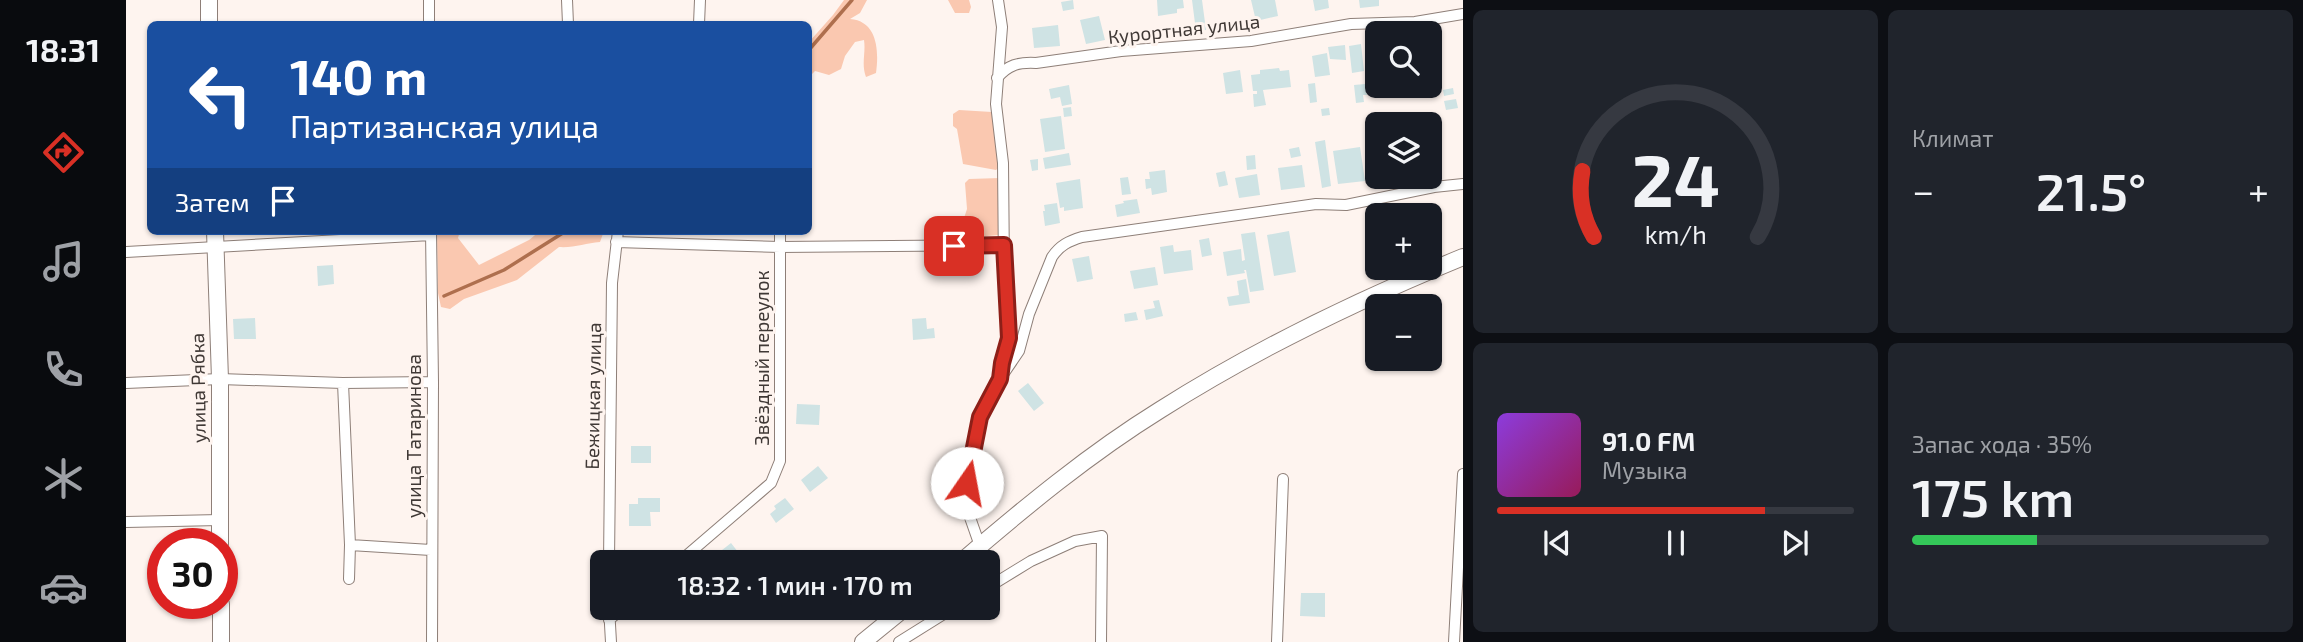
<!DOCTYPE html>
<html lang="ru">
<meta charset="utf-8">
<style>
:root{--surface:#171b24;--page:#20242c;--text:#f1f3f6;--muted:#9ea1a6;--line:#363941;--accent:#d93025}
body{margin:0;font-family:"Exo 2",sans-serif;background:var(--page);color:var(--text);height:100vh;display:flex;flex-direction:column;font-size:26px;white-space:nowrap}
*{box-sizing:border-box;margin:0}
p{font-size:23px;color:var(--muted)}
.icon{flex:none;width:38px;height:38px;fill:none;stroke:currentColor;stroke-width:2;stroke-linecap:round;stroke-linejoin:round}
.map{position:relative;flex:1;overflow:hidden}
.details{display:flex;flex-direction:column;gap:10px;padding:10px;background:#0d0f14;width:840px}
.details>*{flex:none}
.hud{position:absolute;left:21px;top:21px;width:665px;height:214px;border-radius:10px;box-shadow:0 2px 5px #0004;background:#1a4fa0;color:#fff;overflow:hidden}
.fabs{position:absolute;left:1239px;top:21px;display:grid;gap:14px}
.fabs a{display:grid;place-items:center;width:77px;height:77px;border-radius:10px;background:var(--surface);box-shadow:0 2px 5px #0004;font-size:35px}
.speed{position:absolute;left:21px;top:528px;display:flex;gap:14px;font-size:35px;font-weight:700;text-align:center}
.speed>*{display:grid;place-content:center;width:91px;height:91px;border-radius:50%;background:var(--surface);box-shadow:0 2px 5px #0004;line-height:1}
.speed .limit{border:10px solid #d22;background:#fff;color:#111}
.pin{position:absolute;display:grid;place-items:center;width:60px;height:60px;color:#fff;margin:-30px;border-radius:14px;box-shadow:0 4px 10px #0006}
.me{position:absolute;width:77px;margin:-38px;rotate:12deg;stroke-linejoin:round;filter:drop-shadow(0 0 5px #0008)}
.turn{display:flex;align-items:center;gap:24px;height:147px;padding:0 28px;font-size:32px}
.turn .icon{width:91px;height:91px;stroke-width:2.5}
.turn b{display:block;font-size:49px;line-height:60px}
.then{display:flex;align-items:center;height:66px;padding:0 28px;background:#0003;gap:14px;font-size:26px}
.big{font-size:52px;font-weight:600;line-height:1.1}
.details .card{flex:1;display:flex;flex-direction:column;justify-content:center;gap:10px;min-width:0;padding:0 24px;border-radius:10px;background:var(--page)}
.details .dial{align-items:center;gap:0}
.dial svg{height:182px;overflow:visible;fill:none;stroke:var(--line);stroke-width:7;stroke-linecap:round;text-anchor:middle}
.dial text{fill:var(--text);stroke:none}
.song{display:flex;align-items:center;gap:21px}
.cover{width:84px;height:84px;border-radius:10px;background:linear-gradient(135deg,hsl(270 70% 55%),hsl(330 70% 35%))}
.played{height:7px;border-radius:4px;background:linear-gradient(90deg,var(--accent) 75%,var(--line) 75%)}
.keys{display:flex;justify-content:space-around;direction:ltr}
.heat{display:flex;justify-content:space-between;align-items:center;font-size:38px;direction:ltr}
.charge{height:10px;border-radius:5px;background:linear-gradient(90deg,#34c759 35%,var(--line) 0)}
.details .tiles{flex:1;display:grid;gap:10px;grid-template-columns:repeat(2,1fr)}
.trip{position:absolute;left:464px;top:550px;width:410px;height:70px;border-radius:10px;background:var(--surface);box-shadow:0 2px 5px #0004;font-weight:600;line-height:70px;text-align:center}
main{display:flex;flex:1;min-height:0}
.tab-bar{display:flex;flex-direction:column;width:126px;justify-content:space-around;align-items:center;background:#090b0e;color:var(--muted)}
.tab-bar .icon{width:49px;height:49px}
.tab-bar .current{color:var(--accent)}
.tab-bar b{font-size:32px;color:var(--text)}
.map>svg:first-child{display:block}
.green{fill:#fac8b0}
.lines{fill:none;stroke-linecap:round;stroke-linejoin:round}
.stream{stroke:#ae6f4e;stroke-width:3.5}
.building{fill:#cfe3e4}
.street-casing{stroke:#8e7f78;stroke-width:12}
.secondary-casing{stroke:#8e7f78;stroke-width:18}
.street{stroke:#fff;stroke-width:10}
.secondary{stroke:#fff;stroke-width:16}
.route-casing{stroke:#8d1f18;stroke-width:18}
.route{stroke:#d93025;stroke-width:12}
.labels{text-anchor:middle;stroke-width:6;stroke-linejoin:round;paint-order:stroke}
.street-label{font-size:19px;fill:#403936;stroke:#fef4ef}
</style>
<main>
<nav class="tab-bar">
<b>18:31</b>
<svg class="icon current" aria-label="directions" viewBox="0 0 24 24"><path d="M12 3l9 9-9 9-9-9zM9 14v-3h6M13 9l2 2-2 2"/></svg>
<svg class="icon" aria-label="music" viewBox="0 0 24 24"><path d="M9 18V5l10-2v13"/><circle cx="6" cy="18" r="3"/><circle cx="16" cy="16" r="3"/></svg>
<svg class="icon" aria-label="phone" viewBox="0 0 24 24"><path d="M5 4h4l2 5-3 2q2 4 5 5l2-3 5 2v4C11 20 4 13 5 4z"/></svg>
<svg class="icon" aria-label="climate" viewBox="0 0 24 24"><path d="M12 3v18M4 7l16 10M4 17L20 7"/></svg>
<svg class="icon" aria-label="car" viewBox="0 0 24 24"><path d="M5 17H2v-5l4-1 3-4h7l3 4 3 1v5h-3M9 17h6M6 11h13"/><circle cx="7" cy="17" r="2"/><circle cx="17" cy="17" r="2"/></svg>
</nav>
<div class="map">
<svg width="1337" height="642" viewBox="0 0 1337 642">
<rect width="100%" height="100%" fill="#fef4ef"/>
<path class="green" d="M718 0H741L734 13 724 19C752 21 753 52 750 73L740 77C735 64 740 53 738 40L729 42 719 56 715 69 703 75 689 71 683 77V42L707 15Z
M822 0H843L845 7 843 13H829Z
M833 110 866 112 881 159 870 170 837 164 831 129 827 126V114Z
M874 178V235L848 237 838 229 837 221 841 209 839 183 843 179Z
M311 231H334L332 238 353 265 403 240 414 231H478L474 242C460 243 448 248 433 247L391 280 338 299 324 309 315 307 312 293Z"/>
<g class="lines">
<path class="stream" d="M682 51 726 0
M318 296 378 270 440 231"/>
</g>
<path class="building" d="M947 0 948 9 937 11 935 2Z
M1031 0H1057L1058 8 1051 9V13L1032 16Z
M1066 0H1076L1080 30 1070 31Z
M1125 0H1149L1152 16 1130 21Z
M1187 0H1202L1203 8 1189 11Z
M1233 0H1253V6L1234 8Z
M973 16 979 40 960 44 954 20Z
M932 25 934 46 908 48 906 28Z
M1235 44 1238 71 1226 73 1223 46Z
M1219 45 1220 60 1204 59 1202 47Z
M1251 45V72L1245 73 1241 47Z
M1201 53 1204 75 1189 77 1186 56Z
M1153 68 1154 71 1163 70 1165 87 1137 90 1140 105 1128 107 1127 94H1131V91H1127L1125 75 1134 74V70Z
M1114 70 1117 92 1100 94 1097 73Z
M1189 83 1191 102 1184 103 1182 84Z
M1239 84 1241 95H1237L1238 102 1230 103 1228 85Z
M943 85 946 104 936 106 934 97 925 99 923 89Z
M1327 88 1328 94 1318 96 1317 90Z
M1330 99 1332 108 1320 110 1318 101Z
M945 107 946 116 938 117 937 108Z
M1203 108 1204 115 1196 116 1195 109Z
M935 116 939 149 919 152 914 119Z
M1199 140 1205 186 1196 188 1189 142Z
M1173 147 1175 156 1165 158 1163 149Z
M1234 147 1239 181 1212 184 1207 151Z
M943 153 945 165 919 169 917 158Z
M1129 155 1130 169 1121 170 1120 156Z
M912 159V170L906 171 904 160Z
M1176 165 1179 187 1155 190 1152 168Z
M1039 170 1041 192 1026 195 1025 188 1020 189 1019 179H1024L1023 172Z
M1099 171 1102 185 1093 187 1090 173Z
M1131 174 1134 195 1113 198 1109 178Z
M1002 177 1005 194 996 195 994 178Z
M954 179 957 208 938 211V207L934 208 930 183Z
M1011 199 1014 213 991 217 989 205 998 203 997 201Z
M931 203 934 223 919 226 917 211H919L918 205Z
M1163 231 1170 272 1148 276 1141 235Z
M1129 232 1138 290 1124 292 1120 270H1118L1119 273 1101 276 1097 252 1115 249 1116 261 1119 260 1115 234Z
M1083 238 1086 255 1076 257 1073 240Z
M1047 245 1048 252 1065 250 1067 270 1038 274 1034 247Z
M963 256 967 279 951 282 946 259Z
M207 265 208 284 192 286 191 266Z
M1029 267 1032 285 1008 289 1004 271Z
M1120 279 1124 303 1103 306 1101 297 1113 295 1111 281Z
M1033 300 1037 316 1020 320 1018 310 1029 308 1027 301Z
M1010 312 1012 320 999 322 998 314Z
M129 318 130 339H108L107 319Z
M800 318 801 329 808 328 809 338 787 340 786 319Z
M902 383 918 403 908 411 892 391Z
M671 404 694 405 693 425 670 424Z
M505 446H525V463H505Z
M692 466 702 478 684 492 675 480Z
M512 498H534V512H524L525 526H503V504H512Z
M659 498 668 509 650 523 644 514 650 509 648 506Z
M605 543 616 557 609 562H598L591 554Z
M1175 593H1199V617L1174 616Z"/>
<g class="lines">
<g class="street-casing">
<path id="street" d="M303 0V24
M441 0 442 24
M573 24 574 0
M871 78C882 65 892 62 910 63L995 51 1125 41 1225 24 1289 22 1337 14
M305 231 307 382 306 642
M490 242 654 247 878 245
M0 252 305 235
M876 376 893 351 903 314 926 257C934 245 943 241 956 237L1190 204 1220 205 1308 187 1337 184
M0 383 94 379 217 383 307 382
M217 383 224 545 223 579
M0 522 94 520
M224 545 305 550
M854 546 840 506 841 483 854 417 874 379 876 363 883 338 878 268 877 163 870 104 876 27 872 0
M483 562 486 283 492 231
M553 562 645 483 654 461V231
M861 588 905 561 949 541 976 536 975 642
M483 607 485 642
M483 620 498 607
M773 642 829 607
M1151 642 1157 479
M1328 642 1337 474"/>
</g>
<g class="secondary-casing">
<path id="secondary" d="M83 0V24
M89 231 94 379V544
M835 562C898 508 963 454 1034 410 1130 349 1232 300 1337 257
M95 604V642
M737 642 780 607"/>
</g>
<use href="#street" class="street"/>
<use href="#secondary" class="secondary"/>
</g>
<g class="lines">
<g class="route-casing">
<path id="route" d="M828 246 878 245 883 338 876 363 874 379 854 417 841 483"/>
</g>
<use href="#route" class="route"/>
</g>
<g class="labels">
<g class="street-label">
<text transform="translate(1058 29) rotate(-6)" y="7">Курортная улица</text>
<text transform="translate(636 358) rotate(-90)" y="7">Звёздный переулок</text>
<text transform="translate(72 388) rotate(-91)" y="7">улица Рябка</text>
<text transform="translate(467 396) rotate(-89)" y="7">Бежицкая улица</text>
<text transform="translate(288 436) rotate(-90)" y="7">улица Татаринова</text>
</g>
</g>
</svg>
<div class="fabs">
<a><svg class="icon" aria-label="search" viewBox="0 0 24 24"><circle cx="10" cy="10" r="6"/><path d="M15 15l6 6"/></svg></a>
<a><svg class="icon" aria-label="layers" viewBox="0 0 24 24"><path d="M12 4l9 5-9 5-9-5zM3 14l9 5 9-5"/></svg></a>
<a>+</a>
<a>−</a>
</div>
<div class="speed"><div class="limit">30</div></div>
<div class="pin" style="left:828px;top:246px;background:#d93025"><svg class="icon" aria-label="arrive" viewBox="0 0 24 24"><path d="M6 21V4h12l-3 4 3 4H6"/></svg></div>
<svg class="me" style="left:841px;top:483px" viewBox="-20 -20 40 40"><circle r="19" fill="#fff"/><path d="M0-13L10 11 0 6-10 11z" fill="#d93025"/></svg>
<div class="trip">18:32 · 1 мин · 170 m</div>
<div class="hud">
<div class="turn"><svg class="icon" aria-label="left" viewBox="0 0 24 24"><path d="M17 20v-9H6M10 6l-5 5 5 5"/></svg><div><b>140 m</b>Партизанская улица</div></div>
<div class="then">Затем<svg class="icon" aria-label="arrive" viewBox="0 0 24 24"><path d="M6 21V4h12l-3 4 3 4H6"/></svg></div>
</div>
</div>
<section class="details">
<div class="tiles">
<div class="card dial"><svg viewBox="0 0 100 80">
<path d="M14 69A42 42 0 1 1 86 69"/>
<path d="M14 69A42 42 0 0 1 9 40" stroke="#d93025"/>
<text x="50" y="56" font-size="32" font-weight="700">24</text>
<text x="50" y="72" font-size="11">km/h</text>
</svg></div>
<div class="card"><p>Климат</p>
<div class="heat"><a>−</a><b class="big">21.5°</b><a>+</a></div>
</div>
<div class="card">
<div class="song"><i class="cover"></i><div><b>91.0 FM</b><p>Музыка</p></div></div>
<div class="played"></div>
<div class="keys"><svg class="icon" aria-label="previous" viewBox="0 0 24 24"><path d="M18 5L8 12l10 7zM5 5v14"/></svg><svg class="icon" aria-label="pause" viewBox="0 0 24 24"><path d="M8 5v14M16 5v14"/></svg><svg class="icon" aria-label="next" viewBox="0 0 24 24"><path d="M6 5l10 7-10 7zM19 5v14"/></svg></div>
</div>
<div class="card"><p>Запас хода · 35%</p><b class="big">175 km</b><div class="charge"></div></div>
</div>
</section>
</main>
